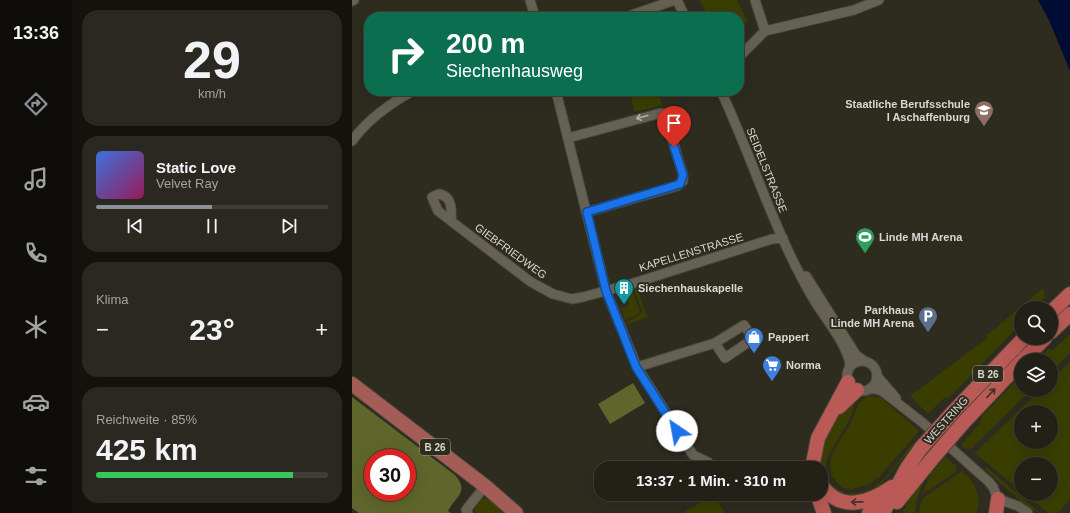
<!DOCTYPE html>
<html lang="de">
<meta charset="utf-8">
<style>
:root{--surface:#222017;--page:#2a2820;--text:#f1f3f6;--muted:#a2a3a1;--line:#3f3e36;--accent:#8c9099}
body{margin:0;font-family:Helvetica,sans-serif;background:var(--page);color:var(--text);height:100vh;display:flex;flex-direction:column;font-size:15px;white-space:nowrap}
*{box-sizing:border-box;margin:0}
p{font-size:13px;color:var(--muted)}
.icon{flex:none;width:22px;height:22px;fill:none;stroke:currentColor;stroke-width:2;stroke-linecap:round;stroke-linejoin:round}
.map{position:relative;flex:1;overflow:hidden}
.details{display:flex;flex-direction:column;gap:10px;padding:10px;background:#13120d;width:280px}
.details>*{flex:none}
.top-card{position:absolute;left:12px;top:12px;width:380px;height:84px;border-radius:16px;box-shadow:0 4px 16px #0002,0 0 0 1px var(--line);background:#0b6e4f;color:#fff;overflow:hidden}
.fabs{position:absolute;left:662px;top:301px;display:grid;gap:8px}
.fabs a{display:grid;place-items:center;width:44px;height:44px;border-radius:50%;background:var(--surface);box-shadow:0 4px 16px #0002,0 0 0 1px var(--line);font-size:20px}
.speed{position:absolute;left:12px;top:449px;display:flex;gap:8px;font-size:20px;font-weight:700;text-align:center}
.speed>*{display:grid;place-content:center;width:52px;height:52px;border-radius:50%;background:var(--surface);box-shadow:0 4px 16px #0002,0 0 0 1px var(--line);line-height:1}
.speed .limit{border:6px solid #d22;background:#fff;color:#111}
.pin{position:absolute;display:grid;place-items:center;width:34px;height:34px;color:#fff;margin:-41px -17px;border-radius:50% 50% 50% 0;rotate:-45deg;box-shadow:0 0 4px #0007}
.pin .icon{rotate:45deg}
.me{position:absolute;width:44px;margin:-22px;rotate:327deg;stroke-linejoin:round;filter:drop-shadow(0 0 3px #0008)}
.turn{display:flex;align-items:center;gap:14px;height:84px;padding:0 16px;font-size:18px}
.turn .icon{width:52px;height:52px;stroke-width:2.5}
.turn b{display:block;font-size:28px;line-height:34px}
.big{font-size:30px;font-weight:800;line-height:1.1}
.details .card{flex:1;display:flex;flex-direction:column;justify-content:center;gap:6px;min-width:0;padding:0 14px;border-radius:16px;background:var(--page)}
.details .dial{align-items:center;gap:0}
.dial b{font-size:52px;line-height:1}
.song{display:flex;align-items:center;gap:12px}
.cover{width:48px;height:48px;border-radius:6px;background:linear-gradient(135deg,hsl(220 70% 55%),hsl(330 70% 35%))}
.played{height:4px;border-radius:2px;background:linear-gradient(90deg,var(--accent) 50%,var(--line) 50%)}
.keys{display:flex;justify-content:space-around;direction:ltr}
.heat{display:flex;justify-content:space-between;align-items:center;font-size:22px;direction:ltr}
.charge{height:6px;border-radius:3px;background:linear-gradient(90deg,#34c759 85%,var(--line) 0)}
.trip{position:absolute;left:242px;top:461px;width:234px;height:40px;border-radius:16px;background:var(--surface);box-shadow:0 4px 16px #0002,0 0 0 1px var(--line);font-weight:800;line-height:40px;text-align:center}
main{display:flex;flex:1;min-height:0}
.menu{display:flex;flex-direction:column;width:72px;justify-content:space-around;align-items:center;background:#0e0d09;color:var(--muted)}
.menu .icon{width:28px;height:28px}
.menu .current{color:var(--accent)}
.menu b{font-size:18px;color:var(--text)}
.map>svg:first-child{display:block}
.green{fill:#393e00;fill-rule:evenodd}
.forest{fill:#5e662b;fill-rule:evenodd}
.water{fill:#000c33}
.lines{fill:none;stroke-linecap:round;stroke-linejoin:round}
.minor-casing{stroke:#49463c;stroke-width:11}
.primary-casing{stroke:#49463c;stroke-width:16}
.trunk-casing{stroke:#49463c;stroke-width:16}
.minor{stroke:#656254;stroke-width:9}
.primary{stroke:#a45c56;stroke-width:14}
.trunk{stroke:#b95a56;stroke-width:14}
.trunk-bridge-casing{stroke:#49463c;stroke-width:16;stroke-linecap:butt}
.trunk-bridge{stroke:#b95a56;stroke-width:14}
.oneway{stroke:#b0aea5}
.oneway2{stroke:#433227}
.route-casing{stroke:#114b97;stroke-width:10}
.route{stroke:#1a73e8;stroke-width:7}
.labels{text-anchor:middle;stroke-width:4;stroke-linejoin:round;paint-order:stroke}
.shield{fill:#2e2b1f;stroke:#a6a39b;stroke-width:1}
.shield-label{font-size:10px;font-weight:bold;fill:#d9d7d0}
.poi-label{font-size:11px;font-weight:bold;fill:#d9d7d0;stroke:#2e2b1f;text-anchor:start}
.street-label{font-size:11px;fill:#d9d7d0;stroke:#2e2b1f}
</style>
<main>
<nav class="menu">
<b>13:36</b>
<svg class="icon current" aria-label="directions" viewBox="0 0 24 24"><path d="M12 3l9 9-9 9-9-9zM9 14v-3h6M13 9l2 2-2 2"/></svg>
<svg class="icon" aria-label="music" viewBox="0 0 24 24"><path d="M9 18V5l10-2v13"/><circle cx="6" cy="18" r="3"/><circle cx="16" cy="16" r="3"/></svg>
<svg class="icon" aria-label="phone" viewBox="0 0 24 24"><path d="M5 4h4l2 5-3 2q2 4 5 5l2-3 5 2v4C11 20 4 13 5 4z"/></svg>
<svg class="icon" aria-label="climate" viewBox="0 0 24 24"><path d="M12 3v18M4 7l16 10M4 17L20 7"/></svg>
<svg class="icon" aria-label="car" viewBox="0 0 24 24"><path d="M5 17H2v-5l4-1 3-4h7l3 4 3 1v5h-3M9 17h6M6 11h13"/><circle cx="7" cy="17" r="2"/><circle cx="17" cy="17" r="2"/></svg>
<svg class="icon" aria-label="filters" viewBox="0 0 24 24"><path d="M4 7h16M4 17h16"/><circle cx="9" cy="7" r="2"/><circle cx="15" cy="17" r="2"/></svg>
</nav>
<section class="details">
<div class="card dial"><b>29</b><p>km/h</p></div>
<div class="card">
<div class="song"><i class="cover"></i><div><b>Static Love</b><p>Velvet Ray</p></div></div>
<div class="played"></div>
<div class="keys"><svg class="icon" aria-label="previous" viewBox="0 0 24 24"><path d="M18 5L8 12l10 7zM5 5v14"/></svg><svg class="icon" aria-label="pause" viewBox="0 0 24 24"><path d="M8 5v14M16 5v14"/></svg><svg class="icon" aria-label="next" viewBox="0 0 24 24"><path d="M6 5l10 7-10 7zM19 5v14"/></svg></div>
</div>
<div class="card"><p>Klima</p>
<div class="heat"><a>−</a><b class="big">23°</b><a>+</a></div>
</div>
<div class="card"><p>Reichweite · 85%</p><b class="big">425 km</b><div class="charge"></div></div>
</section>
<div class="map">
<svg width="718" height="513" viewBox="0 0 718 513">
<rect width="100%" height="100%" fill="#2e2b1f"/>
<path class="green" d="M348 0H385L396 22 387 26V17H356Z
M277 91H306L310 105 283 112Z
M285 288 295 317 275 325 274 322 287 316 290 311 282 289Z
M691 288 693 297 681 308H669V324L596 399 593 397 576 414 558 396 635 338V335Z
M280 290 288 311 286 315 273 320 269 308H273L277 304 272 292Z
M718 334V353L699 372V360H685L697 348 700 351Z
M718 362V499L706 513H696L673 494H699V464H669V491L623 453 688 390H699V379ZM669 412H699V442H669Z
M669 376V390H679L620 448 615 450 609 445 628 423 630 416Z
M516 396 528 397 567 431 528 476 518 484 500 489 490 488 479 475 478 460 482 450 500 421 506 404Z
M497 399 503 404C501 410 499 416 496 422 486 443 453 476 492 492V495C444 475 478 426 497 399Z
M570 436 526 488 516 494 496 496 497 493C533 498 547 450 570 436Z
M593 457 604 466V472L570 494 579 473Z
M634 467 688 513C679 513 642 477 633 469Z
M610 471C623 482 631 497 624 513H567L570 499Z
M572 480 565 499 563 513H550L561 493Z
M362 495 373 513H330Z
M133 498 136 499 155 513H124L122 510 127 500Z"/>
<path class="forest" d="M281 383 293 403 258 424 246 404Z
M0 397 103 475C118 492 103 497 96 511L99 513H7L0 508ZM21 458H55V492H21Z"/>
<path class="water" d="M686 0H718V71L697 20Z"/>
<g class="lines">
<g class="minor-casing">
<path id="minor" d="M178 0 183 17
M325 0 333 17
M403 0 413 31
M0 1 2 0
M274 17 323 0
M387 57 413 31 502 10 527 0
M204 91 254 291 285 367 341 455 356 462
M369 91C402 162 424 238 465 305 475 320 497 348 498 366
M216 138 309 113 314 118 331 175V181L325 186 235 212
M0 141C16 119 37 104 61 91
M99 221 86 211 80 197 87 194C100 196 100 210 99 221L179 282 201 294 220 299 231 297 279 284 420 239 431 238
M454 276 504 355 511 360
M495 376a15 15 0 1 1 30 0a15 15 0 1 1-30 0Z
M285 367 363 343 373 358 401 339 392 325 363 343
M525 376 544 398
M517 389H523L530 391 571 423 637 482 641 487 646 499 666 506 676 513
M116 513 114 510 133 486"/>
</g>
<g class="primary-casing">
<path id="primary" d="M0 384 133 486 164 513"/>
</g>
<g class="trunk-casing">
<path id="trunk" d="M699 312 718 294
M699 332 718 314
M671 360 693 338
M487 407 505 390
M601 412 672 338
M612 422 669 362
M460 468 466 438 496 382
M469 485C489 513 517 503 540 487
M465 494 472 513
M545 502 580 459
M517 513 533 495
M531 513 555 468 569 448
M644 513 646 499"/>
</g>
<use href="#minor" class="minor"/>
<use href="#primary" class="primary"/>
<use href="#trunk" class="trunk"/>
<g class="trunk-bridge-casing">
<path id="trunk-bridge" d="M569 448 601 412
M580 459 612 422"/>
</g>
<use href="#trunk-bridge" class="trunk-bridge"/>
</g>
<defs><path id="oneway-shaft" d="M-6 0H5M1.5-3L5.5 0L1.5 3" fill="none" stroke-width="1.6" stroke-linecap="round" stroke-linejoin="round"/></defs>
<use class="oneway" href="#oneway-shaft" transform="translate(290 117) rotate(165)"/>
<g class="oneway2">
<use href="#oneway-shaft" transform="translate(639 393) rotate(-47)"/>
<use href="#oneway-shaft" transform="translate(505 502) rotate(179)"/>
</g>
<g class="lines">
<g class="route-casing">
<path id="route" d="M322 147 331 175 328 184 235 212 254 291 284 367 325 431"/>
</g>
<use href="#route" class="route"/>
</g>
<defs>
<g id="school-pin" transform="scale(1)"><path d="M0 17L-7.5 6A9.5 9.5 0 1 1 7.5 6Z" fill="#8d6e63" stroke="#2e2b1f"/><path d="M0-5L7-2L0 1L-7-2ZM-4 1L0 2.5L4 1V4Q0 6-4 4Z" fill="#fff"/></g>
<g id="stadium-pin" transform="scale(1)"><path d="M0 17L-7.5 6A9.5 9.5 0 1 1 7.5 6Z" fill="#2e9e5b" stroke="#2e2b1f"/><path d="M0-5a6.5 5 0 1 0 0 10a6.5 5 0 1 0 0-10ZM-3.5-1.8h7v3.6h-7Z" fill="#fff"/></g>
<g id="building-pin" transform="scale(1)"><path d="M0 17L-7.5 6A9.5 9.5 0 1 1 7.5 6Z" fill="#0f9aa8" stroke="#2e2b1f"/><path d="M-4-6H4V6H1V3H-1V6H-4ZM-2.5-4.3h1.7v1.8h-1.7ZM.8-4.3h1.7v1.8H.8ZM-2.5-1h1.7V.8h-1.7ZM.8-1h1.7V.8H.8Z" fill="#fff"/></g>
<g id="parking-pin" transform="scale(1)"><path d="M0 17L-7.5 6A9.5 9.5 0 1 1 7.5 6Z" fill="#5c6f8a" stroke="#2e2b1f"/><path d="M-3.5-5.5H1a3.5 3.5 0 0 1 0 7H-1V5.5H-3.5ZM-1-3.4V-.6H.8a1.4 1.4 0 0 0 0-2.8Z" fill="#fff"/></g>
<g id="shop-pin" transform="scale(1)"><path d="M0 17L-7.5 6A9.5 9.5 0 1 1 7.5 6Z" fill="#3f7fe0" stroke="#2e2b1f"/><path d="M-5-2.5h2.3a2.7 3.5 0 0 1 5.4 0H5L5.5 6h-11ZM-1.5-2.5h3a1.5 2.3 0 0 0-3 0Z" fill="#fff"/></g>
<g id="supermarket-pin" transform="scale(1)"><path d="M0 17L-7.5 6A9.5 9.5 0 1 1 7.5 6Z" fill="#3f7fe0" stroke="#2e2b1f"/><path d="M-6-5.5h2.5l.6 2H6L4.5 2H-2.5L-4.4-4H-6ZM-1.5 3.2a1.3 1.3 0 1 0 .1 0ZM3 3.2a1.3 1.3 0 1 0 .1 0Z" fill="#fff"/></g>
</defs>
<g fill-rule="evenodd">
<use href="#school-pin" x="632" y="110"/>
<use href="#stadium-pin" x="513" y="237"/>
<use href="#building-pin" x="272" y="288"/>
<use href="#parking-pin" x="576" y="316"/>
<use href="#shop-pin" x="402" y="337"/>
<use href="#supermarket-pin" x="420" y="365"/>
</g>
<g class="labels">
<g class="shield">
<rect x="621" y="366" width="30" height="16" rx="3"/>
<rect x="68" y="439" width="30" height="16" rx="3"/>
</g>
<g class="shield-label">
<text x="636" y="378">B 26</text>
<text x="83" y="451">B 26</text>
</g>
<g class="poi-label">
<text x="618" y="108" text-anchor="end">Staatliche Berufsschule<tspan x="618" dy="13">I Aschaffenburg</tspan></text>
<text x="527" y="241">Linde MH Arena</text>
<text x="286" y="292">Siechenhauskapelle</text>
<text x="562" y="314" text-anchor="end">Parkhaus<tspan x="562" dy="13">Linde MH Arena</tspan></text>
<text x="416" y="341">Pappert</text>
<text x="434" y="369">Norma</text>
</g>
<g class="street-label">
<text transform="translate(415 170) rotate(68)" y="4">SEIDELSTRASSE</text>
<text transform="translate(159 251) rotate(36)" y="4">GIEBFRIEDWEG</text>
<text transform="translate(339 252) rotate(-17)" y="4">KAPELLENSTRASSE</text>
<text transform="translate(594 420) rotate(-48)" y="4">WESTRING</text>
</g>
</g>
</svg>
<div class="fabs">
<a><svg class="icon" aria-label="search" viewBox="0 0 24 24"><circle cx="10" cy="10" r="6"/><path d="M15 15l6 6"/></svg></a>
<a><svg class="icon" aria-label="layers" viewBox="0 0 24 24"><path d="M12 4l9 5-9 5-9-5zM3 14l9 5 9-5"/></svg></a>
<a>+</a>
<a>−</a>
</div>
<div class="speed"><div class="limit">30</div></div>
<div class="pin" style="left:322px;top:147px;background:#d93025"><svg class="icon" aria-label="arrive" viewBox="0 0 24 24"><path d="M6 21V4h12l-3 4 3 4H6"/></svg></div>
<svg class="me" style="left:325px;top:431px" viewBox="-20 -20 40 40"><circle r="19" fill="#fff"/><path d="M0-13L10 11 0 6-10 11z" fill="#1a73e8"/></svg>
<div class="trip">13:37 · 1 Min. · 310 m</div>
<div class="top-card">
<div class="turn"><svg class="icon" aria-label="right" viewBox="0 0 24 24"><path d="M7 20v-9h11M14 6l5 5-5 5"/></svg><div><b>200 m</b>Siechenhausweg</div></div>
</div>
</div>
</main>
